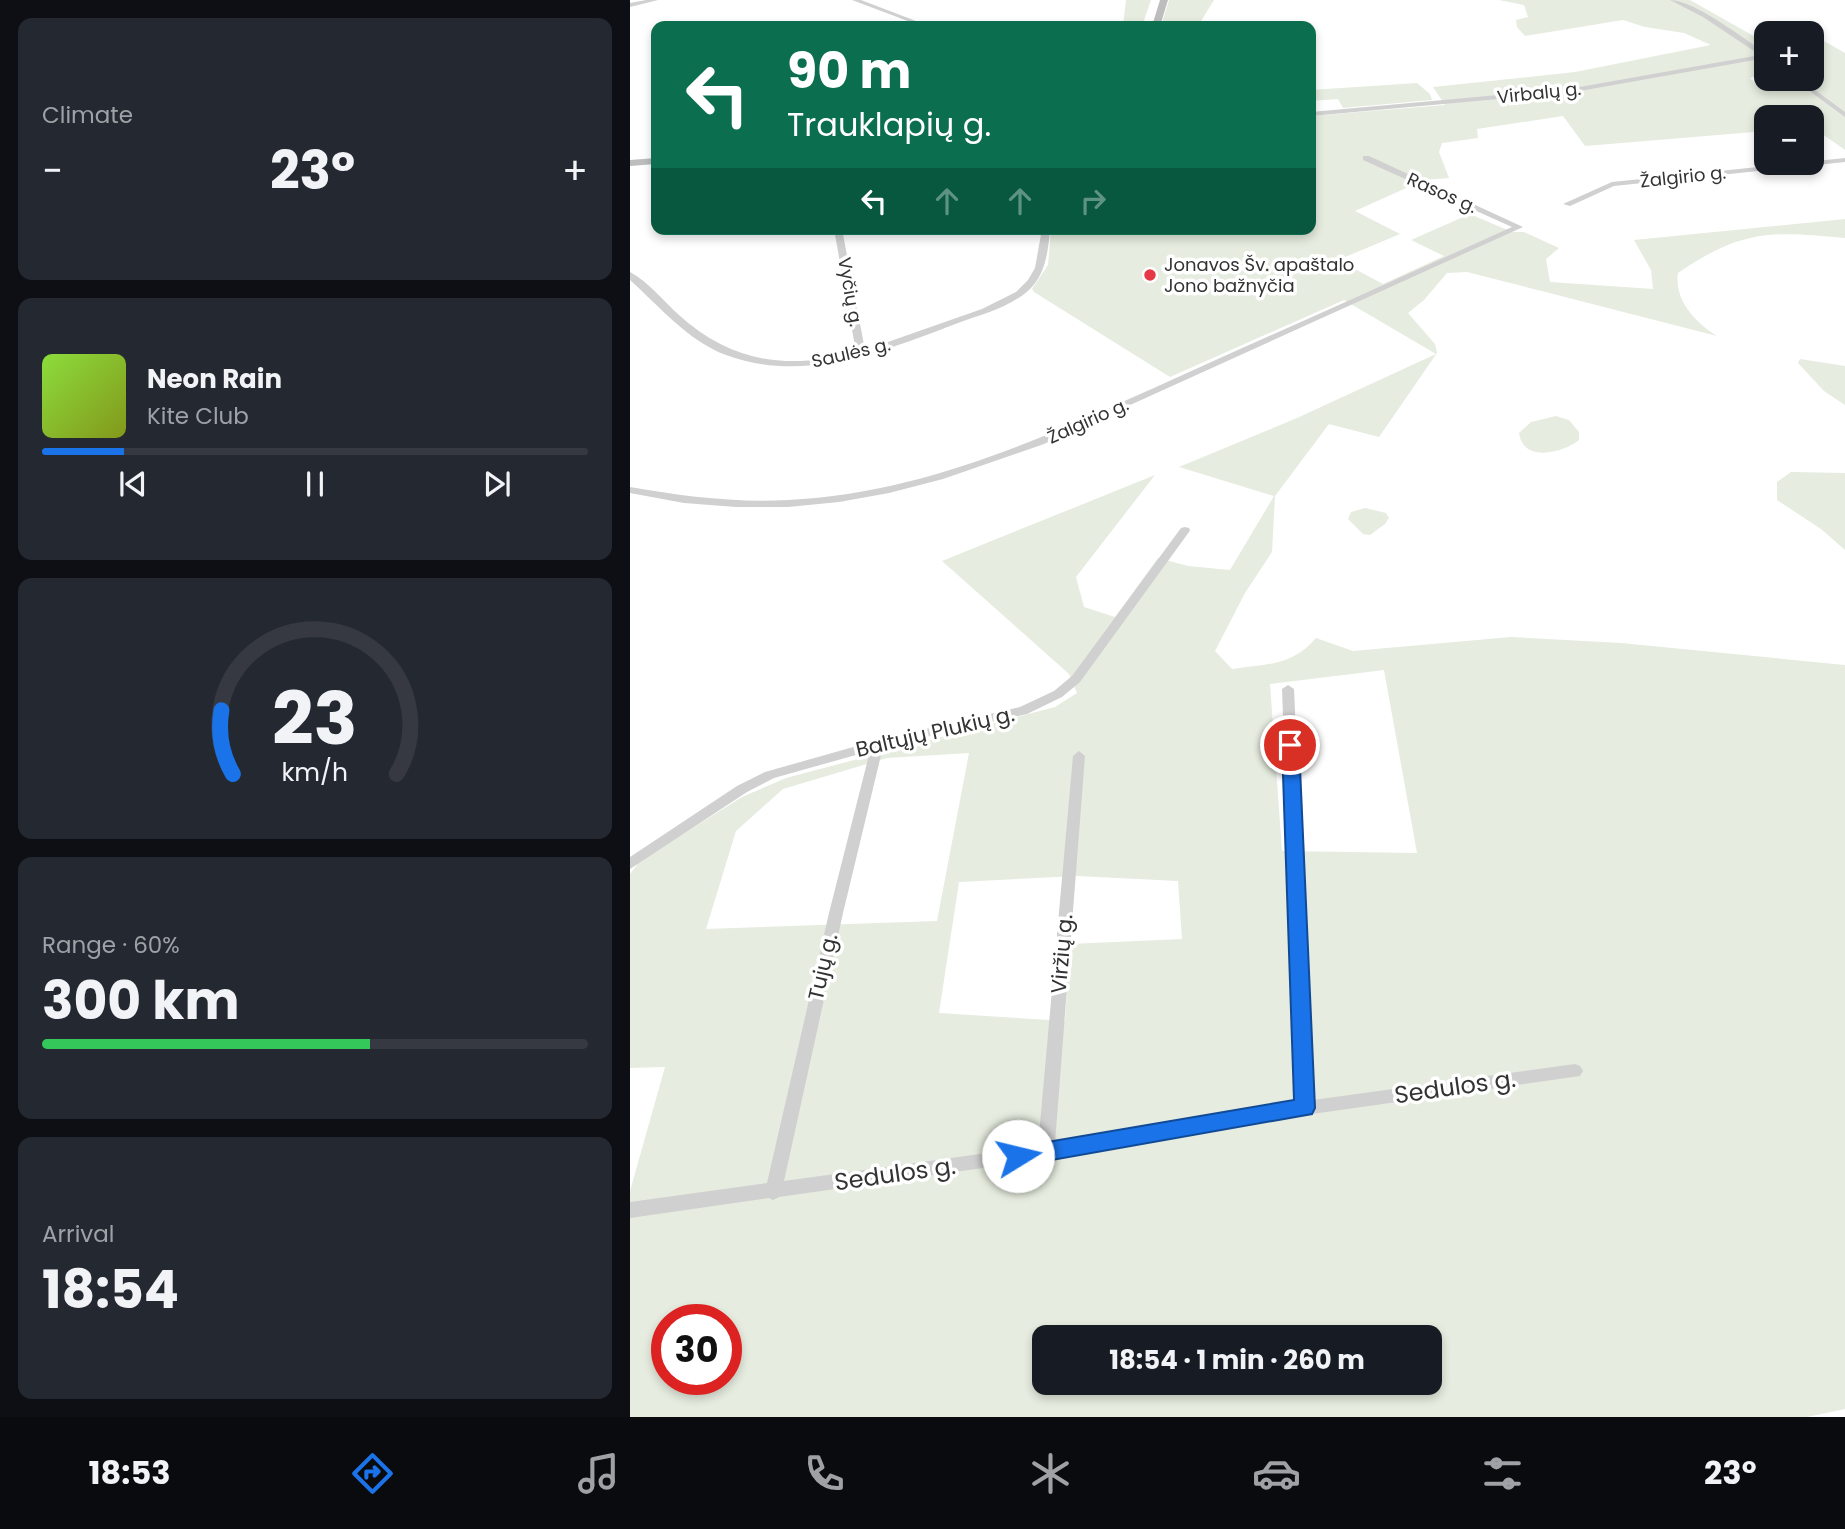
<!DOCTYPE html>
<meta charset="utf-8">
<style>
:root{--surface:#171b24;--page:#242831;--text:#f1f3f6;--muted:#9ea1a6;--line:#363941;--accent:#1a73e8}
body{margin:0;font-family:Poppins,sans-serif;background:var(--page);color:var(--text);height:100vh;display:flex;flex-direction:column;font-size:26px;white-space:nowrap}
*{box-sizing:border-box;margin:0}
p{font-size:23px;color:var(--muted)}
.icon{flex:none;width:38px;height:38px;fill:none;stroke:currentColor;stroke-width:2;stroke-linecap:round;stroke-linejoin:round}
.map{position:relative;flex:1;overflow:hidden}
.side{display:flex;flex-direction:column;gap:18px;padding:18px;background:#0d0f14;width:630px}
.side>*{flex:none}
.hud{position:absolute;left:21px;top:21px;width:665px;height:214px;border-radius:14px;box-shadow:0 4px 10px #0003;background:#0b6e4f;color:#fff;overflow:hidden}
.fabs{position:absolute;left:1124px;top:21px;display:grid;gap:14px}
.fabs a{display:grid;place-items:center;width:70px;height:70px;border-radius:14px;background:var(--surface);box-shadow:0 4px 10px #0003;font-size:35px}
.speed{position:absolute;left:21px;top:1304px;display:flex;gap:14px;font-size:35px;font-weight:700;text-align:center}
.speed>*{display:grid;place-content:center;width:91px;height:91px;border-radius:50%;background:var(--surface);box-shadow:0 4px 10px #0003;line-height:1}
.speed .limit{border:10px solid #d22;background:#fff;color:#111}
.pin{position:absolute;display:grid;place-items:center;width:60px;height:60px;color:#fff;margin:-30px;border:4px solid #fff;border-radius:50%;box-shadow:0 2px 7px #0007}
.me{position:absolute;width:77px;margin:-38px;rotate:81deg;stroke-linejoin:round;filter:drop-shadow(0 0 5px #0008)}
.turn{display:flex;align-items:center;gap:24px;height:147px;padding:0 21px;font-size:32px}
.turn .icon{width:91px;height:91px;stroke-width:2.5}
.turn b{display:block;font-size:49px;line-height:60px}
.lanes{display:flex;align-items:center;height:66px;padding:0 21px;background:#0003;justify-content:center;gap:35px;direction:ltr}
.lanes .off{opacity:.35}
.big{font-size:52px;font-weight:700;line-height:1.1}
.side .card{flex:1;display:flex;flex-direction:column;justify-content:center;gap:10px;min-width:0;padding:0 24px;border-radius:14px;background:var(--page)}
.side .dial{align-items:center;gap:0}
.dial svg{height:182px;overflow:visible;fill:none;stroke:var(--line);stroke-width:7;stroke-linecap:round;text-anchor:middle}
.dial text{fill:var(--text);stroke:none}
.song{display:flex;align-items:center;gap:21px}
.cover{width:84px;height:84px;border-radius:10px;background:linear-gradient(135deg,hsl(90 70% 55%),hsl(70 70% 35%))}
.played{height:7px;border-radius:4px;background:linear-gradient(90deg,var(--accent) 15%,var(--line) 15%)}
.keys{display:flex;justify-content:space-around;direction:ltr}
.heat{display:flex;justify-content:space-between;align-items:center;font-size:38px;direction:ltr}
.charge{height:10px;border-radius:5px;background:linear-gradient(90deg,#34c759 60%,var(--line) 0)}
.trip{position:absolute;left:402px;top:1325px;width:410px;height:70px;border-radius:14px;background:var(--surface);box-shadow:0 4px 10px #0003;font-weight:700;line-height:70px;text-align:center}
.dock{display:flex;height:112px;justify-content:space-around;align-items:center;background:#090b0e;color:var(--muted)}
.dock .icon{width:49px;height:49px}
.dock .active{color:var(--accent)}
.dock b{font-size:32px;color:var(--text)}
main{display:flex;flex:1;min-height:0}
.map>svg:first-child{display:block}
.green{fill:#e6ecdf;fill-rule:evenodd}
.lines{fill:none;stroke-linecap:round;stroke-linejoin:round}
.minor{fill:#d0d0d0;fill-rule:evenodd}
.secondary{fill:#bdbdbd;fill-rule:evenodd}
.route{fill:#1a73e8;stroke:#114b97;stroke-width:2}
.poi-dot{fill:#e63946;stroke:#fff;stroke-width:2.5}
.labels{text-anchor:middle;stroke-width:7;stroke-linejoin:round;paint-order:stroke}
.far-street-label{font-size:18px;fill:#333;stroke:#fff}
.far-poi-label{font-size:18px;fill:#333;stroke:#fff;text-anchor:start}
.street-label{font-size:21px;fill:#333;stroke:#fff}
.near-street-label{font-size:24px;fill:#333;stroke:#fff}
</style>
<main>
<section class="side">
<div class="card"><p>Climate</p>
<div class="heat"><a>−</a><b class="big">23°</b><a>+</a></div>
</div>
<div class="card">
<div class="song"><i class="cover"></i><div><b>Neon Rain</b><p>Kite Club</p></div></div>
<div class="played"></div>
<div class="keys"><svg class="icon" aria-label="previous" viewBox="0 0 24 24"><path d="M18 5L8 12l10 7zM5 5v14"/></svg><svg class="icon" aria-label="pause" viewBox="0 0 24 24"><path d="M8 5v14M16 5v14"/></svg><svg class="icon" aria-label="next" viewBox="0 0 24 24"><path d="M6 5l10 7-10 7zM19 5v14"/></svg></div>
</div>
<div class="card dial"><svg viewBox="0 0 100 80">
<path d="M14 69A42 42 0 1 1 86 69"/>
<path d="M14 69A42 42 0 0 1 9 41" stroke="#1a73e8"/>
<text x="50" y="56" font-size="32" font-weight="700">23</text>
<text x="50" y="72" font-size="11">km/h</text>
</svg></div>
<div class="card"><p>Range · 60%</p><b class="big">300 km</b><div class="charge"></div></div>
<div class="card"><p>Arrival</p><b class="big">18:54</b></div>
</section>
<div class="map">
<svg width="1215" height="1417" viewBox="0 0 1215 1417">
<rect width="100%" height="100%" fill="#fff"/>
<path class="green" d="M496 0H521L512 26H493Z
M539 0H584L568 26H531Z
M869 0H1060L1136 43V76L1130 74 1120 78 1125 83 1142 81 1140 79H1181V43L1194 41 1215 53V150L1181 126V117H1136V131L955 146 933 116 847 129 848 138 812 143 809 152 819 178 794 180 725 211 770 234 708 260 753 284 814 256 781 240 840 214 882 232H894L929 248 916 259 920 282 1023 289 1021 270 1004 240 1215 219V238C1142 231 1112 229 1048 273 1044 300 1065 322 1087 336L837 272 817 273 794 300 778 313 805 344 807 353 749 437 699 424 645 496 642 552 615 593 585 651 602 669C637 664 662 666 686 638L723 651 881 637 991 643 1215 665V1409L1177 1417H0V1191L35 1067 0 1068V874L10 861 112 797 156 778 425 707 447 693 439 674 312 561 525 475 446 577 454 607 485 617 528 558 558 566 600 570 644 496 549 467 667 418 806 354 714 300 540 377 404 292 402 289 418 265 421 229H681V116L815 105 803 87 945 72 1081 45 1054 33 1015 27 993 20 895 36 887 27 886 20 898 17 894 5ZM754 670 787 853 652 851 640 684ZM339 753 307 921 76 929 106 831 153 789 257 758ZM447 876 548 881 552 939 440 944 435 1021 309 1013 329 882ZM37 1320H96V1379H37ZM415 1337H800V1382H415Z
M787 83 800 94 802 100 713 108 708 99 681 101V90Z
M1170 359 1215 366V405L1194 391 1168 363Z
M926 416 939 420 949 432V440C933 453 893 463 889 433L901 422Z
M1161 472 1215 473V550L1191 529 1147 500V482Z
M735 508 756 513 759 518 755 524 740 535 733 534 718 519 721 512Z"/>
<g class="lines">
<path class="minor" d="M16 0H28L0 7V3Z
M222 0H231L299 26H291Z
M1040 0C1064 0 1114 39 1136 53V58L944 92 681 116V112L944 88 1130 55 1073 17Z
M1163 79H1170L1215 112V117Z
M733 156H739L893 227 414 444 313 479 259 493 209 502 158 507H106L54 503 0 493V487C52 496 104 503 158 500 305 493 436 427 568 368 673 321 778 274 882 227L733 160Z
M1215 158V162L984 186 940 206 933 204 982 182Z
M204 229H212L235 350 352 309 386 292 398 280 405 268 412 229H420C418 251 416 273 400 289 381 307 353 314 328 323 255 351 174 384 96 355 58 341 29 306 0 280V272C18 281 34 302 49 315 102 363 158 370 226 352Z
M555 527 559 528 560 530 559 532 450 682 432 697 397 714 253 747 213 913 154 1181 408 1146 443 756 449 751 455 756 425 1143 667 1102 652 689 658 685 664 689 683 1100 945 1064 950 1066 953 1071 950 1076 675 1115 416 1159 149 1197 143 1200 139 1198 0 1218V1202L137 1183 199 913 240 751 144 778 117 792 0 869V857L107 786 135 772 248 740 390 707 424 691 442 676 551 528Z"/>
<path class="secondary" d="M530 0H538L530 26H522Z
M26 158V164L0 166V160Z"/>
</g>
<path class="route" d="M660 739 669 745 685 1108 682 1114 388 1166 381 1163 378 1156 381 1149 388 1147 664 1100 652 745Z"/>
<circle class="poi-dot" cx="520" cy="275" r="7"/>
<g class="labels">
<g class="far-street-label">
<text transform="translate(909 93) rotate(-6)" y="6">Virbalų g.</text>
<text transform="translate(1053 177) rotate(-6)" y="6">Žalgirio g.</text>
<text transform="translate(812 193) rotate(24)" y="6">Rasos g.</text>
<text transform="translate(220 292) rotate(80)" y="6">Vyčių g.</text>
<text transform="translate(221 353) rotate(-13)" y="6">Saulės g.</text>
<text transform="translate(458 421) rotate(-24)" y="6">Žalgirio g.</text>
</g>
<g class="far-poi-label">
<text x="534" y="271">Jonavos Šv. apaštalo<tspan x="534" dy="21">Jono bažnyčia</tspan></text>
</g>
<g class="street-label">
<text transform="translate(305 732) rotate(-13)" y="7">Baltųjų Plukių g.</text>
<text transform="translate(432 954) rotate(-85)" y="7">Viržių g.</text>
<text transform="translate(193 967) rotate(-77)" y="7">Tujų g.</text>
</g>
<g class="near-street-label">
<text transform="translate(825 1087) rotate(-8)" y="8">Sedulos g.</text>
<text transform="translate(265 1174) rotate(-8)" y="8">Sedulos g.</text>
</g>
</g>
</svg>
<div class="fabs">
<a>+</a>
<a>−</a>
</div>
<div class="speed"><div class="limit">30</div></div>
<div class="pin" style="left:660px;top:745px;background:#d93025"><svg class="icon" aria-label="arrive" viewBox="0 0 24 24"><path d="M6 21V4h12l-3 4 3 4H6"/></svg></div>
<svg class="me" style="left:388px;top:1156px" viewBox="-20 -20 40 40"><circle r="19" fill="#fff"/><path d="M0-13L10 11 0 6-10 11z" fill="#1a73e8"/></svg>
<div class="trip">18:54 · 1 min · 260 m</div>
<div class="hud">
<div class="turn"><svg class="icon" aria-label="left" viewBox="0 0 24 24"><path d="M17 20v-9H6M10 6l-5 5 5 5"/></svg><div><b>90 m</b>Trauklapių g.</div></div>
<div class="lanes"><svg class="icon" aria-label="left" viewBox="0 0 24 24"><path d="M17 20v-9H6M10 6l-5 5 5 5"/></svg><svg class="icon off" aria-label="ahead" viewBox="0 0 24 24"><path d="M12 20V5M6 11l6-6 6 6"/></svg><svg class="icon off" aria-label="ahead" viewBox="0 0 24 24"><path d="M12 20V5M6 11l6-6 6 6"/></svg><svg class="icon off" aria-label="right" viewBox="0 0 24 24"><path d="M7 20v-9h11M14 6l5 5-5 5"/></svg></div>
</div>
</div>
</main>
<nav class="dock">
<b>18:53</b>
<svg class="icon active" aria-label="directions" viewBox="0 0 24 24"><path d="M12 3l9 9-9 9-9-9zM9 14v-3h6M13 9l2 2-2 2"/></svg>
<svg class="icon" aria-label="music" viewBox="0 0 24 24"><path d="M9 18V5l10-2v13"/><circle cx="6" cy="18" r="3"/><circle cx="16" cy="16" r="3"/></svg>
<svg class="icon" aria-label="phone" viewBox="0 0 24 24"><path d="M5 4h4l2 5-3 2q2 4 5 5l2-3 5 2v4C11 20 4 13 5 4z"/></svg>
<svg class="icon" aria-label="climate" viewBox="0 0 24 24"><path d="M12 3v18M4 7l16 10M4 17L20 7"/></svg>
<svg class="icon" aria-label="car" viewBox="0 0 24 24"><path d="M5 17H2v-5l4-1 3-4h7l3 4 3 1v5h-3M9 17h6M6 11h13"/><circle cx="7" cy="17" r="2"/><circle cx="17" cy="17" r="2"/></svg>
<svg class="icon" aria-label="filters" viewBox="0 0 24 24"><path d="M4 7h16M4 17h16"/><circle cx="9" cy="7" r="2"/><circle cx="15" cy="17" r="2"/></svg>
<b>23°</b>
</nav>
